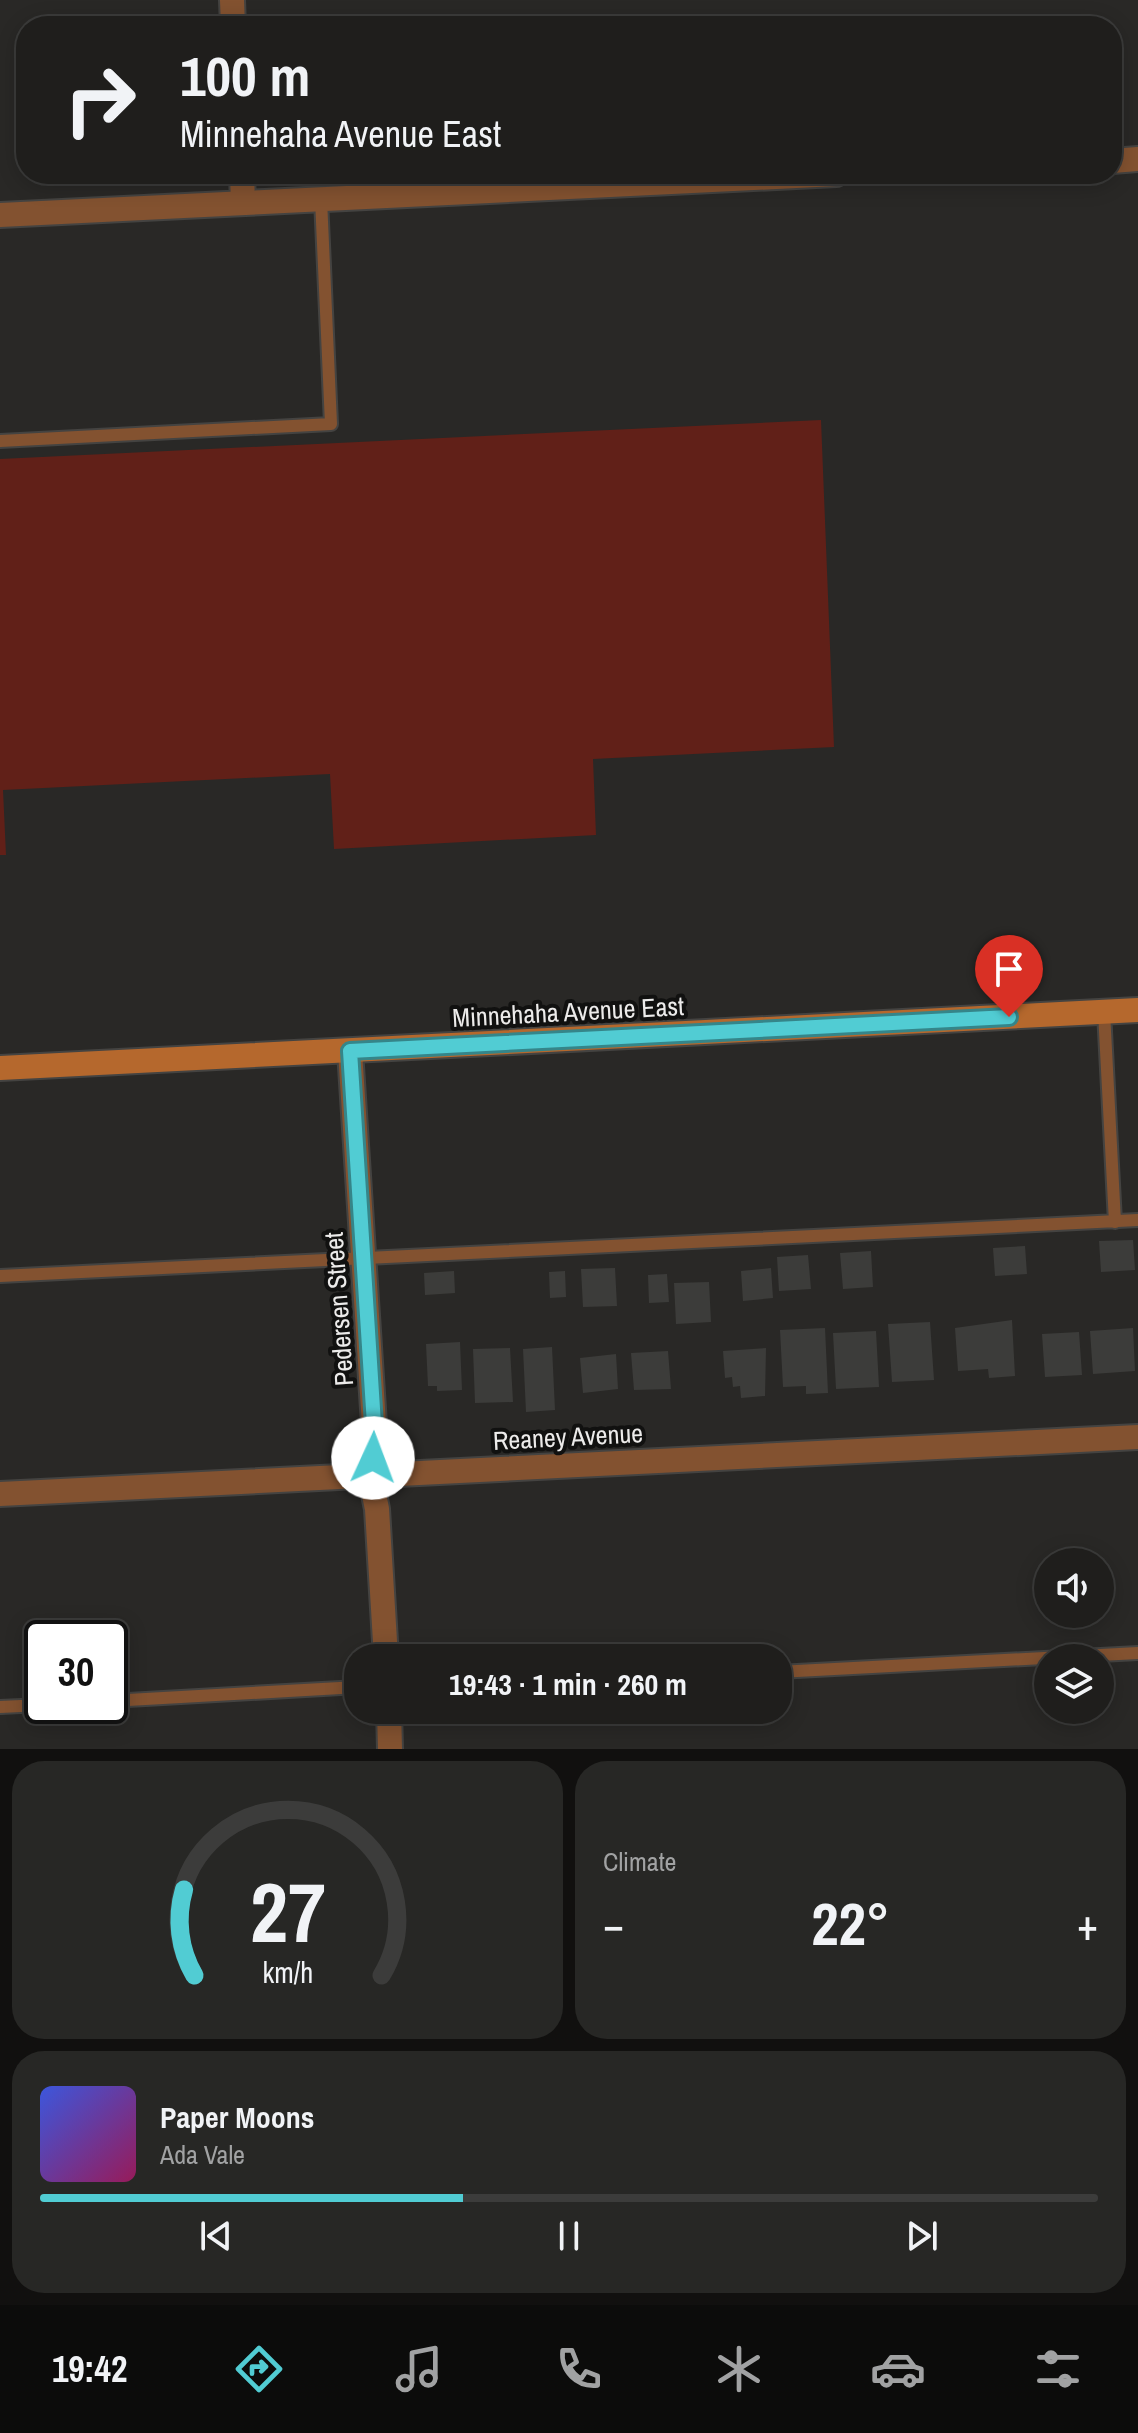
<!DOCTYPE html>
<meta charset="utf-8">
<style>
:root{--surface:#1f1e1c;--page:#272725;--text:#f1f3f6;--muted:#a1a2a3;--line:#3c3c3b;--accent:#51ccd3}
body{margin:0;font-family:"Archivo Narrow",sans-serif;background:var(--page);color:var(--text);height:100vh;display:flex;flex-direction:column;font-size:30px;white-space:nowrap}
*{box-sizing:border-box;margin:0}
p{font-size:26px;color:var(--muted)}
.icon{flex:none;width:44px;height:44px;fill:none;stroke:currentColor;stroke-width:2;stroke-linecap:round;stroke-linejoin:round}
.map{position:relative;height:1749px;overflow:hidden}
.sheet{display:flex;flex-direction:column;gap:12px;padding:12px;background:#11100f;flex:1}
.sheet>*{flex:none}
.guide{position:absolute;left:16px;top:16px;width:1106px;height:168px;border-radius:32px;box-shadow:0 4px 20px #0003,0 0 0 2px var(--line);background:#1f1e1c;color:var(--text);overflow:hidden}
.tools{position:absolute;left:1034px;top:1548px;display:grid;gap:16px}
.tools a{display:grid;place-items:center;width:80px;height:80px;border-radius:50%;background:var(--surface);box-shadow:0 4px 20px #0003,0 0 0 2px var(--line);font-size:40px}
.speed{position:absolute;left:24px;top:1620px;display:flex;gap:16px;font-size:40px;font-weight:700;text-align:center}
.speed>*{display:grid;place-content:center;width:104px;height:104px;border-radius:50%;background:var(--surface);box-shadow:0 4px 20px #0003,0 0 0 2px var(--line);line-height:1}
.speed .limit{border:4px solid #111;border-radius:12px;background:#fff;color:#111}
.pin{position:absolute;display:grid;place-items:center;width:68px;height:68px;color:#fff;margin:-82px -34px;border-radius:50% 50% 50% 0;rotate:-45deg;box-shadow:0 0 8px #0007}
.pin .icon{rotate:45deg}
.me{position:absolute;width:88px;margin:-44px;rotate:2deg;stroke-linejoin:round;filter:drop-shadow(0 0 6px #0008)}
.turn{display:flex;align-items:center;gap:28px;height:168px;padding:0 32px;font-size:36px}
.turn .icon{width:104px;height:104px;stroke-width:2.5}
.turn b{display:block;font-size:56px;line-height:68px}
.big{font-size:60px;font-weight:800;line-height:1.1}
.sheet .widget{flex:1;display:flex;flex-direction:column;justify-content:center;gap:12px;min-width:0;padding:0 28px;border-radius:32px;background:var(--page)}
.sheet .dial{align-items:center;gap:0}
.dial svg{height:208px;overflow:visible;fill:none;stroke:var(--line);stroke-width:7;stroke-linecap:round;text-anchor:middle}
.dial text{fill:var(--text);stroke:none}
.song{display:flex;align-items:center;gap:24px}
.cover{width:96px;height:96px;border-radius:12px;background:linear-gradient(135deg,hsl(230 70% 55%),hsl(330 70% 35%))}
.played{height:8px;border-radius:4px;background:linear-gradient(90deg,var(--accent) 40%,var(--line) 40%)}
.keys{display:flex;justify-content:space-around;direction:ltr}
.heat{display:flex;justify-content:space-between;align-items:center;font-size:44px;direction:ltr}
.sheet .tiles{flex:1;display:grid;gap:12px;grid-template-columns:1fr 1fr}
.widget:last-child{grid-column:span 2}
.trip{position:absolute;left:344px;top:1644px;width:448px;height:80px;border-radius:32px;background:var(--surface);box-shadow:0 4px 20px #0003,0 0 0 2px var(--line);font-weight:800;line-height:80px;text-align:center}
.dock{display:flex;height:128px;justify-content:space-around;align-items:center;background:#0c0c0b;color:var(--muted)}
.dock .icon{width:56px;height:56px}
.dock .current{color:var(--accent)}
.dock b{font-size:36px;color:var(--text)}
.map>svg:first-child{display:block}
.green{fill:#612018}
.building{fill:#3c3c3a}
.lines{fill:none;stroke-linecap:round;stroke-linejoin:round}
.lane-casing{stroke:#444341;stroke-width:16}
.street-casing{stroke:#444341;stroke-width:28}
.secondary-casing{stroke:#444341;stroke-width:28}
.lane{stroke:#835230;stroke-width:12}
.street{stroke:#835230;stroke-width:24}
.secondary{stroke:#b5682d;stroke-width:24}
.route-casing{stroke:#358589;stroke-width:20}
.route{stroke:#51ccd3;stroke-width:14}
.labels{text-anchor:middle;stroke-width:8;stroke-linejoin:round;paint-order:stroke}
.street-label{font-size:26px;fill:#ecebea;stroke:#111110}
</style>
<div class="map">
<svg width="1138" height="1749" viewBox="0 0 1138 1749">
<rect width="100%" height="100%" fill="#292826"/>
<path class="green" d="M821 420 834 747 593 759 596 835 334 849 330 774 3 790 6 855H0V459Z"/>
<path class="building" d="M1133 1240 1135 1270 1101 1272 1099 1241Z
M1025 1246 1027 1274 995 1276 993 1248Z
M871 1251 873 1287 843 1289 840 1253Z
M808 1255 811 1289 779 1291 777 1257Z
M615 1268 617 1306 583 1307 581 1269Z
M771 1268 773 1298 743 1301 741 1271Z
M454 1271 455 1293 425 1295 424 1273Z
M565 1271 566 1297 550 1298 549 1272Z
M667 1274 669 1302 649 1303 648 1275Z
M709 1282 711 1322 676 1324 674 1283Z
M1012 1320 1015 1376 989 1378 988 1369 958 1371 955 1328Z
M930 1322 934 1380 892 1382 888 1324Z
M825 1328 828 1393 806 1394V1386L783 1387 780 1330Z
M1133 1328 1135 1371 1093 1374 1090 1331Z
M876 1331 879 1387 836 1389 833 1333Z
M1079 1332 1082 1375 1045 1377 1042 1334Z
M460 1342 462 1390 437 1391V1386H428L426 1344Z
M552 1347 555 1410 526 1412 523 1349Z
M510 1348 513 1402 475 1403 473 1349Z
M766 1348 765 1396 741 1398 740 1386 733 1387 732 1377 725 1378 723 1351Z
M668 1351 671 1389 634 1390 631 1353Z
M616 1354 618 1389 583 1393 580 1358Z"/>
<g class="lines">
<g class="lane-casing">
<path id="lane" d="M0 441 331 424 321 199
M1104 1012 1115 1222
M0 1276 1138 1220
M778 1672 1138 1653
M110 1701 358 1687
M0 1707 42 1705"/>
</g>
<g class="street-casing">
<path id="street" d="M232 0 233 26
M1112 161 1138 159
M242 174 243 203
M0 215 836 174
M350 1051 375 1440 370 1475 377 1509 386 1658
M0 1494 1138 1437
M389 1710 390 1749"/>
</g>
<g class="secondary-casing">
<path id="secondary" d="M0 1068 1138 1010"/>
</g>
<use href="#lane" class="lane"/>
<use href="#street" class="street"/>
<use href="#secondary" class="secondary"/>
</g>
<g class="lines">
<g class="route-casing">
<path id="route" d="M373 1458 375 1440 350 1051 1009 1017"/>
</g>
<use href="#route" class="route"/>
</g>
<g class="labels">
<g class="street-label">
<text transform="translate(568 1012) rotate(-3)" y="9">Minnehaha Avenue East</text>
<text transform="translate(339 1309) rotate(-94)" y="9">Pedersen Street</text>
<text transform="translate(568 1437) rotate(-3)" y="9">Reaney Avenue</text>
</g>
</g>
</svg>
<div class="tools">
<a><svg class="icon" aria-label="sound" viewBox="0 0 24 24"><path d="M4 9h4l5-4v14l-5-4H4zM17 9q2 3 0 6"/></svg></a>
<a><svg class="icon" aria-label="layers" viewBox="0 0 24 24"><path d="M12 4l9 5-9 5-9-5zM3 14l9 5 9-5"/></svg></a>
</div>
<div class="speed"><div class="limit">30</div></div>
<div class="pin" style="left:1009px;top:1017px;background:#d93025"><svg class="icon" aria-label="arrive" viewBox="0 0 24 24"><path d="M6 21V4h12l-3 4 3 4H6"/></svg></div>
<svg class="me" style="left:373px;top:1458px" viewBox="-20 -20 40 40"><circle r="19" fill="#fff"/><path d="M0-13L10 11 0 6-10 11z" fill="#51ccd3"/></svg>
<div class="trip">19:43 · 1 min · 260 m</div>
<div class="guide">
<div class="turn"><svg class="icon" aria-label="right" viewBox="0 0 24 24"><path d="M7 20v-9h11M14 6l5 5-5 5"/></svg><div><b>100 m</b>Minnehaha Avenue East</div></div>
</div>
</div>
<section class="sheet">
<div class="tiles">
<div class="widget dial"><svg viewBox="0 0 100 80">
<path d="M14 69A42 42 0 1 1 86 69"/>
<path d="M14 69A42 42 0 0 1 10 36" stroke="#51ccd3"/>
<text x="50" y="56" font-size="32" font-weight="700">27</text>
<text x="50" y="72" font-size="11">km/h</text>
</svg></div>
<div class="widget"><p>Climate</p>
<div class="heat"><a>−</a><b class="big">22°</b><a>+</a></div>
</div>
<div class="widget">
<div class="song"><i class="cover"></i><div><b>Paper Moons</b><p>Ada Vale</p></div></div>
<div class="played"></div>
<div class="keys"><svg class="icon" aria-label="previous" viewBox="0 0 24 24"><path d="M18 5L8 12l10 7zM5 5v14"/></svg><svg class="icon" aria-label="pause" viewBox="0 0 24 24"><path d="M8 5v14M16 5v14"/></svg><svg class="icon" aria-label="next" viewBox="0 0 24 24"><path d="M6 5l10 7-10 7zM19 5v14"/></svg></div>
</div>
</div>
</section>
<nav class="dock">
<b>19:42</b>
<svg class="icon current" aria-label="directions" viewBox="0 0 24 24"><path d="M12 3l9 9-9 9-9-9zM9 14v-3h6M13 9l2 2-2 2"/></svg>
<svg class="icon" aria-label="music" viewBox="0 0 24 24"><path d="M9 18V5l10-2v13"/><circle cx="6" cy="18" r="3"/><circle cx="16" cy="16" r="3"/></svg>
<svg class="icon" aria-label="phone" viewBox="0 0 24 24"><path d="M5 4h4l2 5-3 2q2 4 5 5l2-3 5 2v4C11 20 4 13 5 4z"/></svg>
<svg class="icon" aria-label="climate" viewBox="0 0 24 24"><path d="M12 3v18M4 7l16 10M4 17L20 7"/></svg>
<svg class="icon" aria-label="car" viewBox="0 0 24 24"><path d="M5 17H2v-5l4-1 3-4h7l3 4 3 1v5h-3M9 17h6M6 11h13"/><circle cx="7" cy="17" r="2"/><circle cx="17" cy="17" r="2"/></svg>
<svg class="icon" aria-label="filters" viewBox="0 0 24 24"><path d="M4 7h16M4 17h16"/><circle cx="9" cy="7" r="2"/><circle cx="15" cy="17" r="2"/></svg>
</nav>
